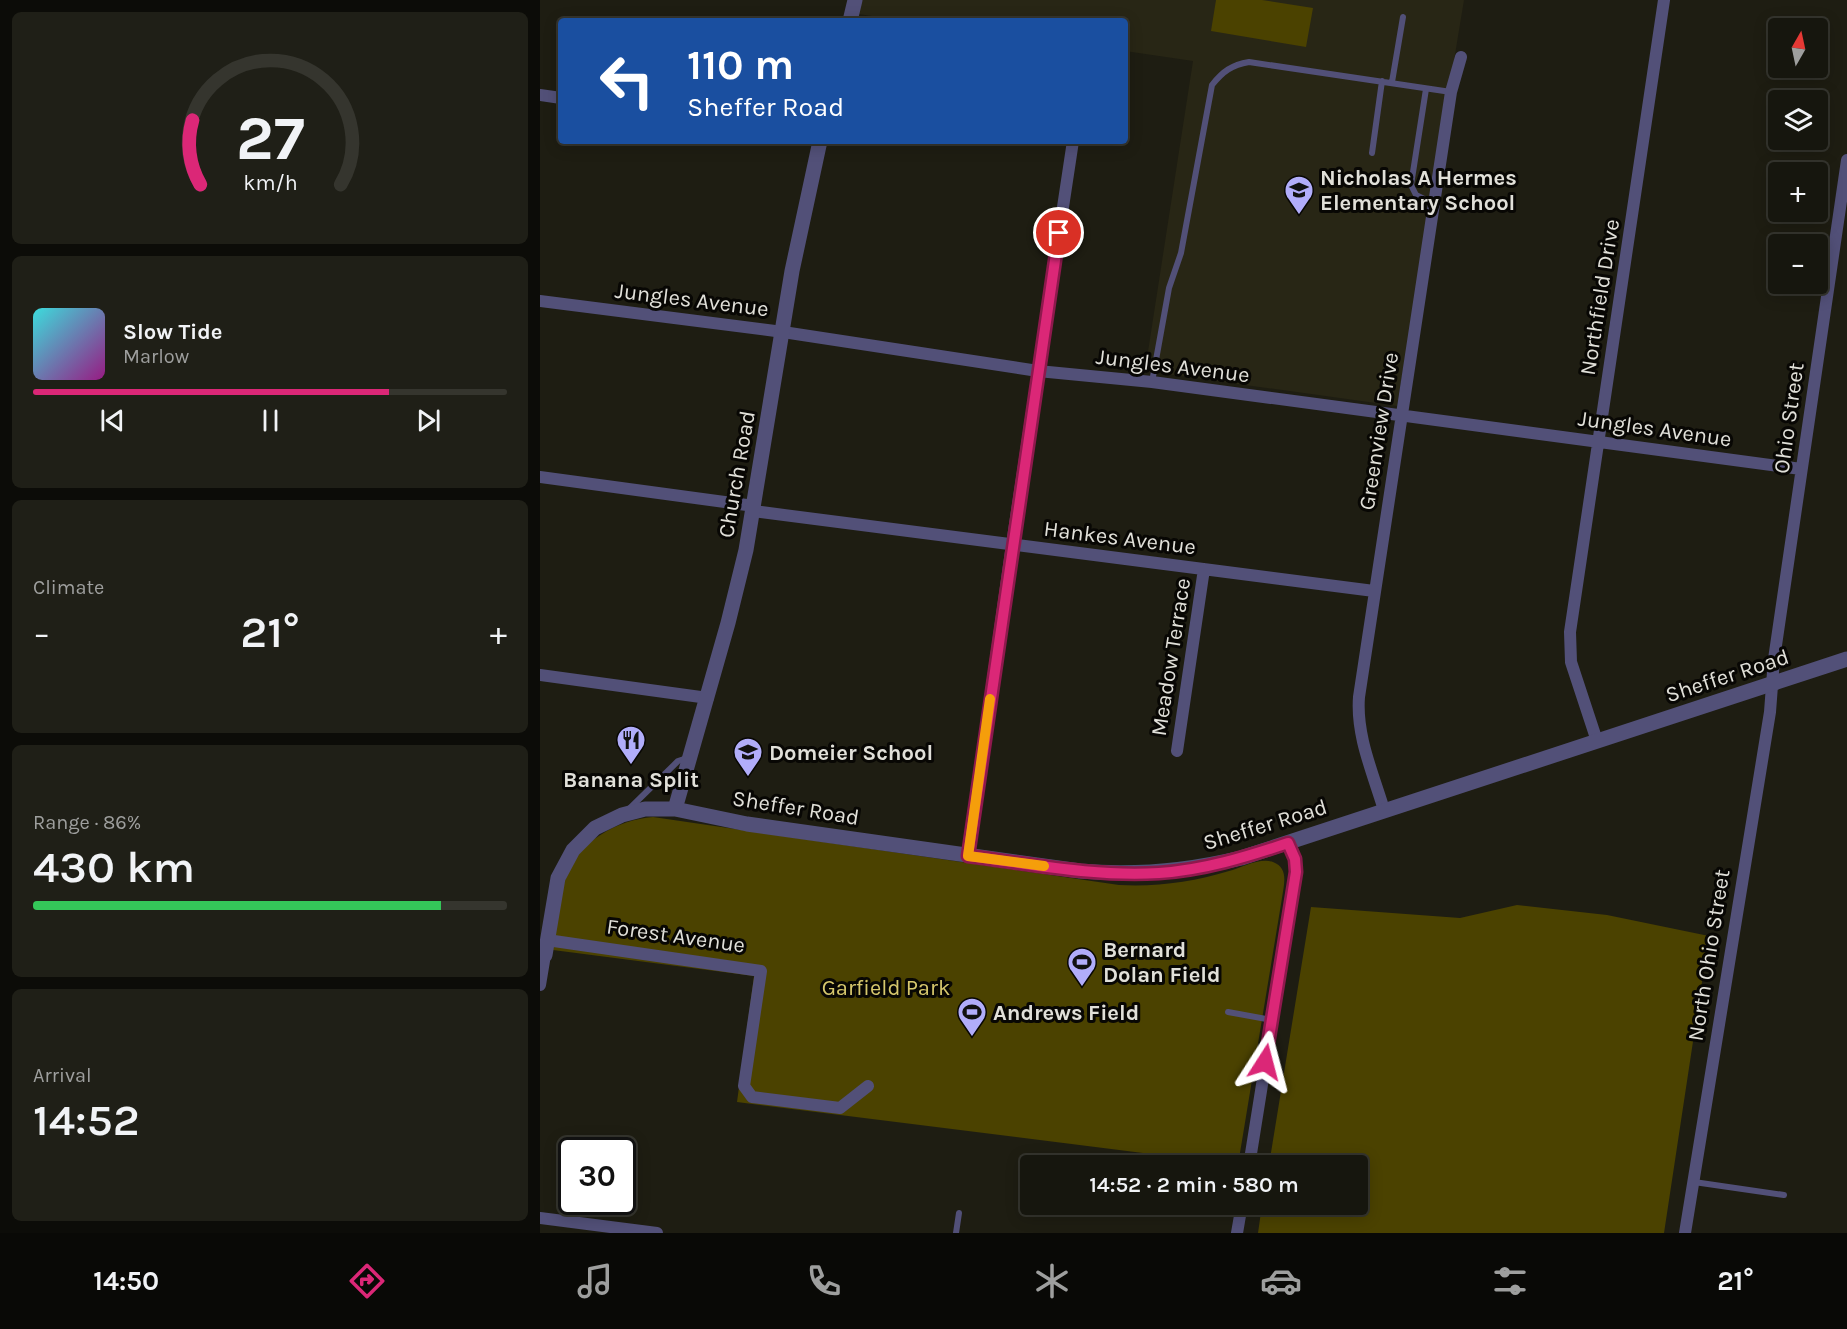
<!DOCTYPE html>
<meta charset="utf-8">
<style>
:root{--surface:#16160e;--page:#1f1f17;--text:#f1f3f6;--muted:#9e9f9e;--line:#35352e;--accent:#db2777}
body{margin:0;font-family:Karla,sans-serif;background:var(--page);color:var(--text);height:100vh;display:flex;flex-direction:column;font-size:22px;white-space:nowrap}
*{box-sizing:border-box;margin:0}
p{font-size:20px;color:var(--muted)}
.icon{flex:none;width:33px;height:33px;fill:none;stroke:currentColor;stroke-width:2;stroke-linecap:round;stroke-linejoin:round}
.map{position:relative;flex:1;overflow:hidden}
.side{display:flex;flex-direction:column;gap:12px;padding:12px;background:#0c0c08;width:540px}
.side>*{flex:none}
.guide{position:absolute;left:18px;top:18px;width:570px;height:126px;border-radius:6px;box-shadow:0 3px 15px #0003,0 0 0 2px var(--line);background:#1a4fa0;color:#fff;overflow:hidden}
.needle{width:39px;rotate:9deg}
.controls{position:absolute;left:1228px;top:18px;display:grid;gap:12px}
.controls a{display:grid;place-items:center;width:60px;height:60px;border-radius:6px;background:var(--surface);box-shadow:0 3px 15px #0003,0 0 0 2px var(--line);font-size:30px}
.speed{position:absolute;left:18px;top:1137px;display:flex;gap:12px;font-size:30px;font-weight:700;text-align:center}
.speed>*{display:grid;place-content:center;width:78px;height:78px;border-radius:50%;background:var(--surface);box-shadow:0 3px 15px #0003,0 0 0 2px var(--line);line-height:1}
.speed .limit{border:3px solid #111;border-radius:9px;background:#fff;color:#111}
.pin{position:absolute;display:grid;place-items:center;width:51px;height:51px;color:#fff;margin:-26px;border:3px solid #fff;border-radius:50%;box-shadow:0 2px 6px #0007}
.me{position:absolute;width:66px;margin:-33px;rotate:9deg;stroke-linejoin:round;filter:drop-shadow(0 0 4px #0008)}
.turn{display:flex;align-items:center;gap:21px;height:126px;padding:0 30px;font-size:27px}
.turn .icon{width:78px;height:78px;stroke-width:2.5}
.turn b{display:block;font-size:42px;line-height:51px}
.big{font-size:45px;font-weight:600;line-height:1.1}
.side .card{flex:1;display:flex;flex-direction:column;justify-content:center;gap:9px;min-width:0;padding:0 21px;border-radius:9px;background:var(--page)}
.side .dial{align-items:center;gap:0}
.dial svg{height:156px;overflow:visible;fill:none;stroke:var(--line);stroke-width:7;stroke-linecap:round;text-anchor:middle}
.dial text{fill:var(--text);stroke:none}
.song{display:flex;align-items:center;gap:18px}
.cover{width:72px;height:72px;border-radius:9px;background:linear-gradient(135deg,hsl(180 70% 55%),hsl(310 70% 35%))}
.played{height:6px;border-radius:3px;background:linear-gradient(90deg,var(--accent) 75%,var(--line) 75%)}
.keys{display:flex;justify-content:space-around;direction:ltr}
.heat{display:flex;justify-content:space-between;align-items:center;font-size:33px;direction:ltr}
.charge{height:9px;border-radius:4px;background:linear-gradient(90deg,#34c759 86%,var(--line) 0)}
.trip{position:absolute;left:480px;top:1155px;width:348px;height:60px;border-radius:6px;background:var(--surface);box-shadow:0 3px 15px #0003,0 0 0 2px var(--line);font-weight:600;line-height:60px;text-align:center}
.tabs{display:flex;height:96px;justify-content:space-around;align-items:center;background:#090906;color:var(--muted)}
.tabs .icon{width:42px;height:42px}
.tabs .on{color:var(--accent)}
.tabs b{font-size:27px;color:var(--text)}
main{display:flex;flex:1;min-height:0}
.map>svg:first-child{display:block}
.built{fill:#282615}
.park{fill:#4b4200}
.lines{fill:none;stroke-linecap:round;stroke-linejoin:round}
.service{stroke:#525078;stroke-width:6}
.minor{stroke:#525078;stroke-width:12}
.tertiary{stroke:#525078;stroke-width:15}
.route-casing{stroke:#8e194d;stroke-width:15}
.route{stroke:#db2777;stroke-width:10}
.slow{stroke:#f59e0b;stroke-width:10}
.labels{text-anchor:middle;stroke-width:6;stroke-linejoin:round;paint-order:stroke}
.poi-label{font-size:22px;font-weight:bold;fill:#e1e0d9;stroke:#080704;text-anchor:start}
.street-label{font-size:22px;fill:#e1e0d9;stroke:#080704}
.park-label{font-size:22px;fill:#d7c86d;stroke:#080704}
</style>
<main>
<section class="side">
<div class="card dial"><svg viewBox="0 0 100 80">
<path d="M14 69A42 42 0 1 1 86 69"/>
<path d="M14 69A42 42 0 0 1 10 36" stroke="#db2777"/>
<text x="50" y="56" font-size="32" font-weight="700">27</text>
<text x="50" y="72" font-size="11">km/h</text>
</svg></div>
<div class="card">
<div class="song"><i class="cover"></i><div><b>Slow Tide</b><p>Marlow</p></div></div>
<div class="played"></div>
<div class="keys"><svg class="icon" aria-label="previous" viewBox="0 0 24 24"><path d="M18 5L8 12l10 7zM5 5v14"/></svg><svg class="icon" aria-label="pause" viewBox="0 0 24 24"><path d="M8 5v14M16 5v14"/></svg><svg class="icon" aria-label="next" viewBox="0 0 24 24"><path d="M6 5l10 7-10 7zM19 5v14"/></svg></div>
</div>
<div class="card"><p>Climate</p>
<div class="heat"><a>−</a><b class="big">21°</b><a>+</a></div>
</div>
<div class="card"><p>Range · 86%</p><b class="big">430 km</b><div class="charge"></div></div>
<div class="card"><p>Arrival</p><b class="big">14:52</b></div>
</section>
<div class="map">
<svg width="1307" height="1233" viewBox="0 0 1307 1233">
<rect width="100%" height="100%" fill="#1e1d12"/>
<path class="built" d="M321 0H924L857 406 605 371 653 61 585 51V21H367L318 14Z"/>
<path class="park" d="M676 0H722L773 8 766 47 671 31Z
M113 817 579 885C617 887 653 882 689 871 700 868 721 857 733 862 749 868 744 884 742 898L698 1165 197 1102 214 976 13 950C17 927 18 899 26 877 39 841 77 820 113 817Z
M977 905 1067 915 1169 936 1124 1233H718L722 1205 818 1204V1166L729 1165 771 907 920 918Z"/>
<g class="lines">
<path class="service" d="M852 82 863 17
M886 89 871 185 876 195 894 204
M832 153 842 81
M612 382 629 288 641 253 672 85C683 71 692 65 709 62L911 92
M88 810 138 761 147 758
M688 1012 732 1020
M1154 1182 1244 1195
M416 1233 419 1213"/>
<path class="minor" d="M0 95 21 98
M0 301 243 332 498 371 612 382 1261 469
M0 477 214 506
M213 511 834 591
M0 675 168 698
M1057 741 1031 662 1030 632 1124 0
M637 751 664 569
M844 810C833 773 816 736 819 697L911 92 921 57
M428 856 472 544 533 141
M7 940 221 971 204 1086 212 1097 300 1108 328 1086
M0 985 5 955
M709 1166 756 872 755 859 748 843
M0 1218 117 1233
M697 1233 702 1204
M1145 1233 1230 712 1234 659 1307 160"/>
<path class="tertiary" d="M310 21 315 0
M135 809 188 623 206 550 252 271 280 141
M0 955H5L18 878 33 850 55 828 82 815 105 809H135L207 824 540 871C596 876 647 871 701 858L1307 659"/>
</g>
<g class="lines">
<g class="route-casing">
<path id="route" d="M519 233 428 856C491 864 555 877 619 873 664 870 706 857 748 843L755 859 756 872 725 1062"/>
</g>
<use href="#route" class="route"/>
<path class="slow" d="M450 699 428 856 504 866"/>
</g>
<defs>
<g id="school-pin" transform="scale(1.5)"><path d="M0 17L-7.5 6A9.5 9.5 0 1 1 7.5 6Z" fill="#b1adfa" stroke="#080704"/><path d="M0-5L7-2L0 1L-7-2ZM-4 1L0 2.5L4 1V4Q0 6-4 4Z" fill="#111"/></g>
<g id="restaurant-pin" transform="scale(1.5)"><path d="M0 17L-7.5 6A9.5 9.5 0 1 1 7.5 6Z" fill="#b1adfa" stroke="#080704"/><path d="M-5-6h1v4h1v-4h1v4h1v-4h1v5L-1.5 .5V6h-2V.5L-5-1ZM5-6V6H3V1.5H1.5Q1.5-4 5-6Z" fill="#111"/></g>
<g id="stadium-pin" transform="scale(1.5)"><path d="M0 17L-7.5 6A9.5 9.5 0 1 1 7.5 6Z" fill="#b1adfa" stroke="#080704"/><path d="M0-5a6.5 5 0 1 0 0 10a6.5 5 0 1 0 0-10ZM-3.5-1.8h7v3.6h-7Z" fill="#111"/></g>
</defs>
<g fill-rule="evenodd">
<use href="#school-pin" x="759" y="190"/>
<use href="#restaurant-pin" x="91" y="740"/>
<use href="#school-pin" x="208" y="752"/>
<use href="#stadium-pin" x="542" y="962"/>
<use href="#stadium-pin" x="432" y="1012"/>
</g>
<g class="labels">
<g class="poi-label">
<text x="780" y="185">Nicholas A Hermes<tspan x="780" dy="25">Elementary School</tspan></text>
<text x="229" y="760">Domeier School</text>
<text x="91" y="787" text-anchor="middle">Banana Split</text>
<text x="563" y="957">Bernard<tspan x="563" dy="25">Dolan Field</tspan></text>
<text x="453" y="1020">Andrews Field</text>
</g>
<g class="street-label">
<text transform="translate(1059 297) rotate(-81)" y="8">Northfield Drive</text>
<text transform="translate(152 299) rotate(7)" y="8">Jungles Avenue</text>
<text transform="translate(633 365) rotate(7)" y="8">Jungles Avenue</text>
<text transform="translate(1248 418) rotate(-82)" y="8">Ohio Street</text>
<text transform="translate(1115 428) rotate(8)" y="8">Jungles Avenue</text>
<text transform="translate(838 431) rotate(-81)" y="8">Greenview Drive</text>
<text transform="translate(196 474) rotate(-80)" y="8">Church Road</text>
<text transform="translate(580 537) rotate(7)" y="8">Hankes Avenue</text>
<text transform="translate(630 657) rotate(-81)" y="8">Meadow Terrace</text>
<text transform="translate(1187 675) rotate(-18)" y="8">Sheffer Road</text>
<text transform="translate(256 807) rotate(9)" y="8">Sheffer Road</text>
<text transform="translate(725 824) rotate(-17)" y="8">Sheffer Road</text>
<text transform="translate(136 935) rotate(8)" y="8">Forest Avenue</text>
<text transform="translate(1168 955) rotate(-81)" y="8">North Ohio Street</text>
</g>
<g class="park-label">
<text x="346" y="995">Garfield Park</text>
</g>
</g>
</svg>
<div class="controls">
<a><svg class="needle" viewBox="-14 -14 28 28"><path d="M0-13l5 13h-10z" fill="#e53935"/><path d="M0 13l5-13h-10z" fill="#9e9f9e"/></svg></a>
<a><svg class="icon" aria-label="layers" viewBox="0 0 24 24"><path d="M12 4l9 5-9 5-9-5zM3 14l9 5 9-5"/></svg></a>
<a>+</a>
<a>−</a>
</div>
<div class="speed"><div class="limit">30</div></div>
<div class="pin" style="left:519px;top:233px;background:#d93025"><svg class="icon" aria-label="arrive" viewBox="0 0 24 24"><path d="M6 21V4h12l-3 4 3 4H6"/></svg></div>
<svg class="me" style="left:725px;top:1062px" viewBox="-20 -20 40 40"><path d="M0-17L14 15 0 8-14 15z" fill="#db2777" stroke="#fff" stroke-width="4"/></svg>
<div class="trip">14:52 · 2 min · 580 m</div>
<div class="guide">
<div class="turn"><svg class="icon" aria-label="left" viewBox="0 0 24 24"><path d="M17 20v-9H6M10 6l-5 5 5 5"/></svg><div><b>110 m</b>Sheffer Road</div></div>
</div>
</div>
</main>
<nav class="tabs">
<b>14:50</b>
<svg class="icon on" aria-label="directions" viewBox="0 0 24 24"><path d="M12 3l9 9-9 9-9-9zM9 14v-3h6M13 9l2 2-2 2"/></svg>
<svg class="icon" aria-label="music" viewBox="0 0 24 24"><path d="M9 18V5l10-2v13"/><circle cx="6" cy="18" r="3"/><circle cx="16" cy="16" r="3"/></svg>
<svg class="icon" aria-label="phone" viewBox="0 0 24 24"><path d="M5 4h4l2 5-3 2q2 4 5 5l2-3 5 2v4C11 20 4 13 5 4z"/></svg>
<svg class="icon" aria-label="climate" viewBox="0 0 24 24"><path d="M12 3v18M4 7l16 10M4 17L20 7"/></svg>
<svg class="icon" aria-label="car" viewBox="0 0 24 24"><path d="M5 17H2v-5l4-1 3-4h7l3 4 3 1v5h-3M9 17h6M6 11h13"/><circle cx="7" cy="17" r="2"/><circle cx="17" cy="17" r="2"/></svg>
<svg class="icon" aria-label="filters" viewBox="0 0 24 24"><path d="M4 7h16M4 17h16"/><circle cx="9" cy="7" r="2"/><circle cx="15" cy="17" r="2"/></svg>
<b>21°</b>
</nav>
